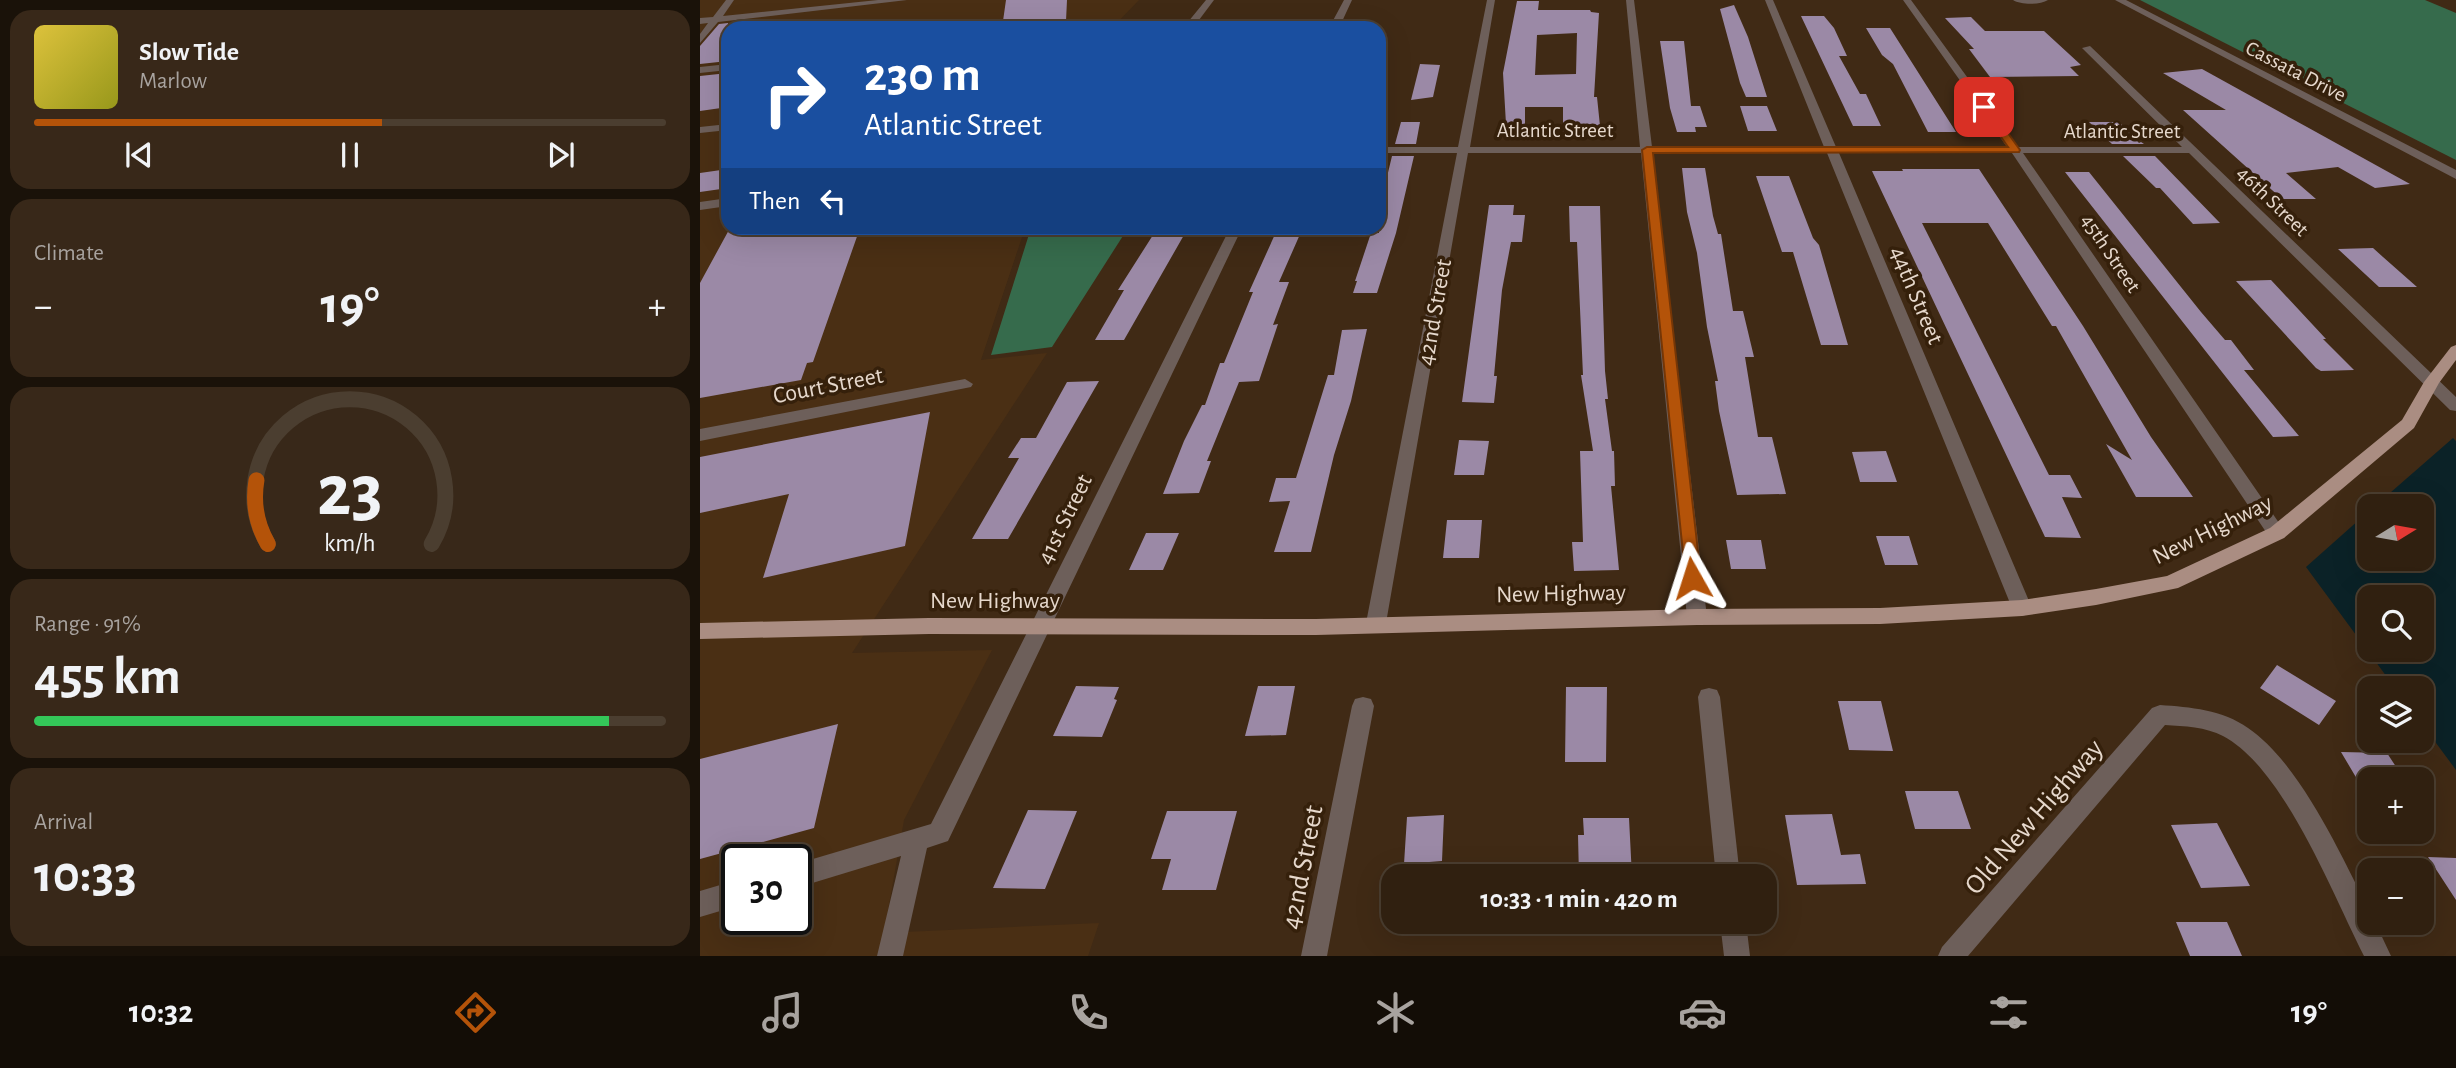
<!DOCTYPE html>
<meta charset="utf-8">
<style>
:root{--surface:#302010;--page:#382819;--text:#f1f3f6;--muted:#a8a39f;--line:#4b3e30;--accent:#b45309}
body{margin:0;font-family:"Alegreya Sans",sans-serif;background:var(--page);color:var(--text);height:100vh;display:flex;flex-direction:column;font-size:26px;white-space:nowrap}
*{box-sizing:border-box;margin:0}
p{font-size:23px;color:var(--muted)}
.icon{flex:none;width:38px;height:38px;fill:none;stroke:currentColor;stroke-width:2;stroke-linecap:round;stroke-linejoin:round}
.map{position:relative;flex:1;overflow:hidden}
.side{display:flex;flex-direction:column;gap:10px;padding:10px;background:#1a1209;width:700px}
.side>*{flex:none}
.top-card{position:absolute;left:21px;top:21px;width:665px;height:214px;border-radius:21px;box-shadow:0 7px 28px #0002,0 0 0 2px var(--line);background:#1a4fa0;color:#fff;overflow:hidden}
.needle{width:46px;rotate:79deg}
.buttons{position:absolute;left:1657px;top:494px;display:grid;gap:14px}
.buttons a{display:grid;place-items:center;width:77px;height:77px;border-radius:14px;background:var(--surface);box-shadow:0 7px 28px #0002,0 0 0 2px var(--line);font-size:35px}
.speed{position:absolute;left:21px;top:844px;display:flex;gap:14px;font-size:35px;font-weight:700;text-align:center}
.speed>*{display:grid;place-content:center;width:91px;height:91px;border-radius:50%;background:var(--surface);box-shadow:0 7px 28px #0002,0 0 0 2px var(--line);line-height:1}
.speed .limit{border:4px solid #111;border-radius:10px;background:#fff;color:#111}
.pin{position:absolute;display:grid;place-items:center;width:60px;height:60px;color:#fff;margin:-30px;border-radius:14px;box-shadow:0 4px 10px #0006}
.me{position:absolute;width:77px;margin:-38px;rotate:354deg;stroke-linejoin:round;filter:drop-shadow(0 0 5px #0008)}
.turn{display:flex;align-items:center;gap:24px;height:147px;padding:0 28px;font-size:32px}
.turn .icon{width:91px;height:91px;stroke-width:2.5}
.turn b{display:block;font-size:49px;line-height:60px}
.then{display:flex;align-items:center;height:66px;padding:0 28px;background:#0003;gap:14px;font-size:26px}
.big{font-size:52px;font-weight:600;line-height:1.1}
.side .widget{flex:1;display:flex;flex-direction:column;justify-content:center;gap:10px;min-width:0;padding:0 24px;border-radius:21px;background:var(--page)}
.side .dial{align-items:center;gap:0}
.dial svg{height:182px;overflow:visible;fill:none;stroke:var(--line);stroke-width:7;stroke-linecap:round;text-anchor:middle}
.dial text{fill:var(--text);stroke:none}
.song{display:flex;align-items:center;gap:21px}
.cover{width:84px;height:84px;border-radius:10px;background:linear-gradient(135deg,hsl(50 70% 55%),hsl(60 70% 35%))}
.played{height:7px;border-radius:4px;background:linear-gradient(90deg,var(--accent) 55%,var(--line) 55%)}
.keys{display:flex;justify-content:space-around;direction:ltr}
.heat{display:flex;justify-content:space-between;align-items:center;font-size:38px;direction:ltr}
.charge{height:10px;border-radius:5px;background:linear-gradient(90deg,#34c759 91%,var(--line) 0)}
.trip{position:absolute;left:681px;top:864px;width:396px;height:70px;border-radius:21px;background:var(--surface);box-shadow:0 7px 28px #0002,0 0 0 2px var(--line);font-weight:600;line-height:70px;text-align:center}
.tabs{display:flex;height:112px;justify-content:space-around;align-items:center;background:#130d06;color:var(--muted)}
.tabs .icon{width:49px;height:49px}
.tabs .selected{color:var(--accent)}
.tabs b{font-size:32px;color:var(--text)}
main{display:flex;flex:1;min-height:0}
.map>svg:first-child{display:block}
.built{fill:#4a2f14;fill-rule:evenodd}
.forest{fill:#366b4c}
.water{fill:#0b2227;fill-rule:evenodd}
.building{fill:#9b89a6;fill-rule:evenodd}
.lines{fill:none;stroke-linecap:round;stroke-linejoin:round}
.minor{fill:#6d5f5a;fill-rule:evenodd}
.major{fill:#aa8d82;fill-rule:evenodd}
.route{fill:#b45309;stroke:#753606;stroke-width:2}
.labels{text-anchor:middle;stroke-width:7;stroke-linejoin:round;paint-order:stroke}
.far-street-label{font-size:21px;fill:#e6d8cc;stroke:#35200b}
.street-label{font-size:24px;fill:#e6d8cc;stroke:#35200b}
.near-street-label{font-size:28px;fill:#e6d8cc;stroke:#35200b}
</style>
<main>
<section class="side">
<div class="widget">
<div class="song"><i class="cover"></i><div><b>Slow Tide</b><p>Marlow</p></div></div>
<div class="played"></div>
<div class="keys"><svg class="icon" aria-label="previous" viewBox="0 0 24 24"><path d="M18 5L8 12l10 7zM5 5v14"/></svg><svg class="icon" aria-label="pause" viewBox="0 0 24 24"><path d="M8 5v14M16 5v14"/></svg><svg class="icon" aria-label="next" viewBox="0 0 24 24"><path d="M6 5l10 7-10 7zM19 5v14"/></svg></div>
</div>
<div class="widget"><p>Climate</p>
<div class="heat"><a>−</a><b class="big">19°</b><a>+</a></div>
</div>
<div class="widget dial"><svg viewBox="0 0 100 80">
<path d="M14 69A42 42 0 1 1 86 69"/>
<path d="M14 69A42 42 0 0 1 9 41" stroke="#b45309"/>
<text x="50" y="56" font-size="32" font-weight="700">23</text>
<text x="50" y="72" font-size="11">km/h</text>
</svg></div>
<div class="widget"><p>Range · 91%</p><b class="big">455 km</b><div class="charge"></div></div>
<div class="widget"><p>Arrival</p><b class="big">10:33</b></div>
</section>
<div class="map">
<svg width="1756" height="956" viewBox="0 0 1756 956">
<rect width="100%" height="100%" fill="#402a15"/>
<path class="built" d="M0 0H439L412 28H28V228H325L281 360 347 353 152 653 292 650 204 820 184 933 399 923 388 956H0ZM37 859H96V919H37Z"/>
<path class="forest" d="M1440 0H1725L1756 13V160Z
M331 228H428L352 347 291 355Z"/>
<path class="water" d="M1753 438 1756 441V770L1722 724V688H1695L1606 567 1669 511 1670 558H1722V506H1675ZM1670 597H1722V649H1670Z"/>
<path class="building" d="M306 0H367L366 21 302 28Z
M817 1H839L838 10H890L891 12 899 13 894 97H897L900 126H897L898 132H863V107H825V124H806L803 73ZM877 33 876 74 835 75 837 35Z
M1034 5 1048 37 1067 97H1046L1040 83 1020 9Z
M1101 16H1124L1134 28 1147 56H1139L1160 94H1166L1181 126H1153Z
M1271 17 1285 31H1344L1381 65 1370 67 1379 76 1290 77 1269 49H1274L1245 18Z
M28 23V61L0 64V46L19 24Z
M1166 28H1190L1256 132H1228L1193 64 1182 55Z
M960 41H984L991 106H1000L1007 127H995L996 132H977L970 108Z
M720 64 740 65 733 97 711 100Z
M1502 69 1607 127 1710 184 1675 188 1638 167 1586 173 1616 199H1582L1483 110H1526L1463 73Z
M28 73V107L0 111V76Z
M1040 106H1067L1077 131H1048Z
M701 122H720L716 144H695Z
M1389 122H1419L1439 143 1441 142 1444 144H1412Z
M692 156H714L696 233 677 293H653L657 281H655L671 233H679V210Z
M1423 156H1455L1520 223 1493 224 1460 188H1456Z
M982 168H1005L1013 216 1018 234H1021L1033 311H1043L1054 357H1045L1058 437H1072L1086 494 1037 495 1019 411 1015 381H1018L1007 327 997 253 987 212Z
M28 169V188L0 192V173Z
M1202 169H1279L1383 326 1451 437 1493 497H1436L1406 444 1432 460 1356 326H1352L1288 223H1222L1349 475H1370L1382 498 1362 497 1381 538 1345 537 1172 171H1203Z
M1365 172H1389L1501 312 1525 340H1531L1554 370H1544L1599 436 1573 437Z
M1056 176H1089L1113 238 1119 245 1148 345H1121L1093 252H1082Z
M789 205H814L813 215H825L822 242H811L802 290 794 376H797L794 403 762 402Z
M869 206H900L905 371 908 399H905L912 451H914L915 486H911L919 570 874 571 872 542H883L880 451H893L881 375H883L877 242H870Z
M30 228H160L113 362 107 363 101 380 0 398V283Z
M576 232H601L579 282H589L573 325 578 324 559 381 539 382 507 461H511L499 493 463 494 484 441 502 405H505L520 363H524L553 292H549Z
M453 235H484L424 340H395L424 290H418Z
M1673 248 1683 257 1717 287H1679L1638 249Z
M1571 280 1626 339H1623L1654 370 1621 371 1616 368 1536 281Z
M667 329 651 401 634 455 611 552H574L590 501 569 502 576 478H596L628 375H634L642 330Z
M399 381 308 539H272L319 458H308L321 438H336L367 382Z
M230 412 205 546 63 578 89 494 0 513V457Z
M759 440 789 441 784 475H754Z
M1186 451 1197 482H1160L1152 452Z
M747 520H782L779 558H743Z
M446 533H479L463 570H429Z
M1176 536H1209L1218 565H1185Z
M1026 540H1061L1066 569H1031Z
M1577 665 1636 701 1619 725 1560 688Z
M376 686 419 687 414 699 417 700 402 737 353 736Z
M558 686H595L586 735 545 736Z
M866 687H907L906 762H865Z
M1138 701H1181L1193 751 1149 750Z
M138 724 114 828 0 859V759Z
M1641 752 1687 753 1704 779H1657Z
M1205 791H1258L1271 829H1215Z
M328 810 377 811 345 889 293 888Z
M467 811H537L516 890H462L471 859H451Z
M1132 814 1141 855 1160 854 1166 884 1097 885 1085 815Z
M744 815 742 861 704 864 707 817Z
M883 818H929L932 877H879L878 835H884Z
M1517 823 1550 886 1501 888 1471 825Z
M1728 857 1756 858V900Z
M1476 922H1527L1542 956H1490Z"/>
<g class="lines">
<path class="minor" d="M26 0H34L23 16 178 0H207L18 22 0 43V34L8 23 0 24V18L13 17Z
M506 0H514L493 28H483Z
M644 0H652L639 28H629Z
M787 0H795L770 147H940L926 0H934L952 147H1124L1065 0H1073L1136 147H1307L1203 0H1211L1318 147H1482L1382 48 1390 46 1756 397V411L1750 410 1489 153H1323L1586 533 1584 538H1570L1312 153H1139L1332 608 1329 614 1322 616 1315 614 1312 608 1127 153H952L1007 617 1004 623 997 625 990 623 987 617 941 153H768L686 623 683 629 676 631 669 629 666 623 757 153H679V147H758Z
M1313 0H1348C1340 5 1321 5 1313 0Z
M1415 0H1426L1756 170V179Z
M393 23V27L390 28H360Z
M28 64V70L0 73V67Z
M28 124V130L0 133V127Z
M28 198V206L0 210V202Z
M530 228H542L248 841 227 848 203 956H177L201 856 96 888V864L231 824Z
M265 379 273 384 271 387 0 441V429Z
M1009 688 1017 690 1020 697 1040 877H1016L998 697 1001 690Z
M663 697 671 699 674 706 627 956H601L652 706 655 699Z
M1460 705C1490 707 1523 710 1548 728 1600 763 1642 857 1670 912V922H1675L1691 956H1664C1633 895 1584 768 1523 736 1506 727 1484 726 1465 725L1268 956H1238L1242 947 1452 708Z
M37 880V906L0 917V891Z
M1020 922H1046L1050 956H1024Z"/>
<path class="major" d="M1756 345V360L1739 383 1714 428 1584 538 1478 588 1396 605 1322 616 1180 624 997 625 616 635 229 634 0 639V623L229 618 616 619 997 609 1180 608 1322 600 1396 589 1467 576 1570 528 1702 420 1724 382 1751 347Z"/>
</g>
<path class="route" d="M1281 105H1288L1320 150 1319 152 953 153 1001 578 998 583H986L942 150 947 147H1308L1280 107Z"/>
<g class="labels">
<g class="far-street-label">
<text transform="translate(1596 71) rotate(27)" y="7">Cassata Drive</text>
<text x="855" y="137">Atlantic Street</text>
<text x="1422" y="138">Atlantic Street</text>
<text transform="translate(1573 201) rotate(44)" y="7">46th Street</text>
<text transform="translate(1411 253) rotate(56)" y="7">45th Street</text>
</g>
<g class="street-label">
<text transform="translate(1217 295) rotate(67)" y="8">44th Street</text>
<text transform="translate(734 312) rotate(-80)" y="8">42nd Street</text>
<text transform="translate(128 385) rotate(-11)" y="8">Court Street</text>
<text transform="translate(364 519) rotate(-64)" y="8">41st Street</text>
<text transform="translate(1512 529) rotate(-26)" y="8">New Highway</text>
<text transform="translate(861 593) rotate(-1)" y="8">New Highway</text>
<text x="295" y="608">New Highway</text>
</g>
<g class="near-street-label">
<text transform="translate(1333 816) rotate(-49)" y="10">Old New Highway</text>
<text transform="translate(601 867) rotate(-79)" y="10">42nd Street</text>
</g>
</g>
</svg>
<div class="buttons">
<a><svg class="needle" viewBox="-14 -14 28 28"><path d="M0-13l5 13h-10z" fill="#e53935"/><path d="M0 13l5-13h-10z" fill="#a8a39f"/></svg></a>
<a><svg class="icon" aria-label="search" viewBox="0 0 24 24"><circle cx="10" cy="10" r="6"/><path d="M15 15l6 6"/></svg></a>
<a><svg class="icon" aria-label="layers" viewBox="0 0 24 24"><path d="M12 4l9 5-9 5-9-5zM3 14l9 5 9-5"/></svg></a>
<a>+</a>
<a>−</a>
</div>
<div class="speed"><div class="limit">30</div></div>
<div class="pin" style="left:1284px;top:107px;background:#d93025"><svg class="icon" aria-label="arrive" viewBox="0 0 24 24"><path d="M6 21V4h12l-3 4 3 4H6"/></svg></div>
<svg class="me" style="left:992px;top:578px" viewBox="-20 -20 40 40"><path d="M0-17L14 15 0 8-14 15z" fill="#b45309" stroke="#fff" stroke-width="4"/></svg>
<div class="trip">10:33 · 1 min · 420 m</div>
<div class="top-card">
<div class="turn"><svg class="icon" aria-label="right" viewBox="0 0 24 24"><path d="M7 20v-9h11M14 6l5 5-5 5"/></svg><div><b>230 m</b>Atlantic Street</div></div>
<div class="then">Then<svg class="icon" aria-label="left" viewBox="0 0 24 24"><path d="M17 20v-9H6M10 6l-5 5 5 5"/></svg></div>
</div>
</div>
</main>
<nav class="tabs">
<b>10:32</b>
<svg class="icon selected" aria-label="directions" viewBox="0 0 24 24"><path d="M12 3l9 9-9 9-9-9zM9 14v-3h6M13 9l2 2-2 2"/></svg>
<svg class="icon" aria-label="music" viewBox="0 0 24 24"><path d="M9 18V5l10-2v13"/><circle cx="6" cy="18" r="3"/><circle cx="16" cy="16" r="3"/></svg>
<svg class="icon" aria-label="phone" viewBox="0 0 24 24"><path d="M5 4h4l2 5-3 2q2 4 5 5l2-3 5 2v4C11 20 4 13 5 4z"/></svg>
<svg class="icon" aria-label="climate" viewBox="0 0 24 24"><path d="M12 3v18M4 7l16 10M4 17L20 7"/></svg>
<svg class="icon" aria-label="car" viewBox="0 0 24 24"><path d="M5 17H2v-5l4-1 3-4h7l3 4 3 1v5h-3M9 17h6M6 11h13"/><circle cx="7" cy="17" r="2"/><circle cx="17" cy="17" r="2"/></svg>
<svg class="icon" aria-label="filters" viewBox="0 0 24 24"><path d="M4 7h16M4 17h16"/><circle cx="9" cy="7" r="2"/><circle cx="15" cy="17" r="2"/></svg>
<b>19°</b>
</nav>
